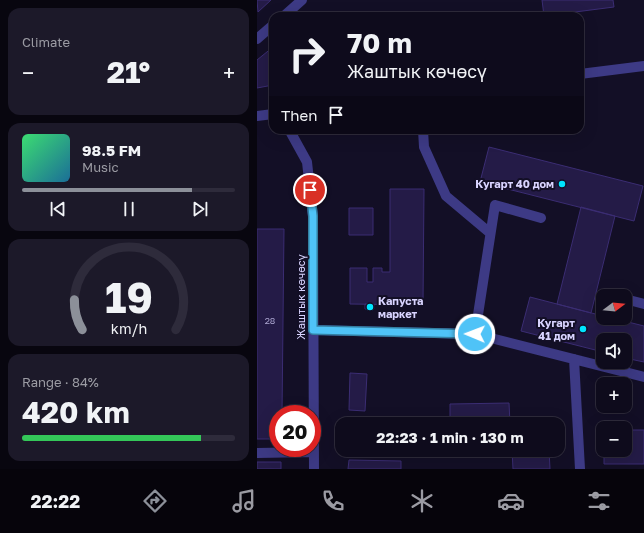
<!DOCTYPE html>
<meta charset="utf-8">
<style>
:root{--surface:#0e0b1c;--page:#1c1929;--text:#f1f3f6;--muted:#9b9ba3;--line:#2e2b3b;--accent:#8c9099}
body{margin:0;font-family:"Golos Text",sans-serif;background:var(--page);color:var(--text);height:100vh;display:flex;flex-direction:column;font-size:15px;white-space:nowrap}
*{box-sizing:border-box;margin:0}
p{font-size:13px;color:var(--muted)}
.icon{flex:none;width:22px;height:22px;fill:none;stroke:currentColor;stroke-width:2;stroke-linecap:round;stroke-linejoin:round}
.map{position:relative;flex:1;overflow:hidden}
.panel{display:flex;flex-direction:column;gap:8px;padding:8px;background:#08060f;width:257px}
.panel>*{flex:none}
.hud{position:absolute;left:12px;top:12px;width:315px;height:122px;border-radius:12px;box-shadow:0 4px 16px #0002,0 0 0 1px var(--line);background:#0e0b1c;color:var(--text);overflow:hidden}
.needle{width:26px;rotate:74deg}
.fabs{position:absolute;left:339px;top:289px;display:grid;gap:8px}
.fabs a{display:grid;place-items:center;width:36px;height:36px;border-radius:8px;background:var(--surface);box-shadow:0 4px 16px #0002,0 0 0 1px var(--line);font-size:20px}
.speed{position:absolute;left:12px;top:405px;display:flex;gap:8px;font-size:20px;font-weight:700;text-align:center}
.speed>*{display:grid;place-content:center;width:52px;height:52px;border-radius:50%;background:var(--surface);box-shadow:0 4px 16px #0002,0 0 0 1px var(--line);line-height:1}
.speed .limit{border:6px solid #d22;background:#fff;color:#111}
.pin{position:absolute;display:grid;place-items:center;width:34px;height:34px;color:#fff;margin:-17px;border:2px solid #fff;border-radius:50%;box-shadow:0 1px 4px #0007}
.me{position:absolute;width:44px;margin:-22px;rotate:271deg;stroke-linejoin:round;filter:drop-shadow(0 0 3px #0008)}
.turn{display:flex;align-items:center;gap:14px;height:84px;padding:0 12px;font-size:18px}
.turn .icon{width:52px;height:52px;stroke-width:2.5}
.turn b{display:block;font-size:28px;line-height:34px}
.then{display:flex;align-items:center;height:38px;padding:0 12px;background:#0003;gap:8px;font-size:15px}
.big{font-size:30px;font-weight:700;line-height:1.1}
.panel .tile{flex:1;display:flex;flex-direction:column;justify-content:center;gap:6px;min-width:0;padding:0 14px;border-radius:12px;background:var(--page)}
.panel .dial{align-items:center;gap:0}
.dial svg{height:104px;overflow:visible;fill:none;stroke:var(--line);stroke-width:7;stroke-linecap:round;text-anchor:middle}
.dial text{fill:var(--text);stroke:none}
.song{display:flex;align-items:center;gap:12px}
.cover{width:48px;height:48px;border-radius:6px;background:linear-gradient(135deg,hsl(140 70% 55%),hsl(200 70% 35%))}
.played{height:4px;border-radius:2px;background:linear-gradient(90deg,var(--accent) 80%,var(--line) 80%)}
.keys{display:flex;justify-content:space-around;direction:ltr}
.heat{display:flex;justify-content:space-between;align-items:center;font-size:22px;direction:ltr}
.charge{height:6px;border-radius:3px;background:linear-gradient(90deg,#34c759 84%,var(--line) 0)}
.trip{position:absolute;left:78px;top:417px;width:230px;height:40px;border-radius:12px;background:var(--surface);box-shadow:0 4px 16px #0002,0 0 0 1px var(--line);font-weight:700;line-height:40px;text-align:center}
.menu{display:flex;height:64px;justify-content:space-around;align-items:center;background:#06040b;color:var(--muted)}
.menu .icon{width:28px;height:28px}
.menu .active{color:var(--accent)}
.menu b{font-size:18px;color:var(--text)}
main{display:flex;flex:1;min-height:0}
.map>svg:first-child{display:block}
.building{fill:#241b47;stroke:#3b2d73}
.lines{fill:none;stroke-linecap:round;stroke-linejoin:round}
.minor{stroke:#3d3a85;stroke-width:10}
.route-casing{stroke:#337fa1;stroke-width:10}
.route{stroke:#4fc3f7;stroke-width:7}
.poi-dot{fill:#00e5ff;stroke:#130f26;stroke-width:1.5}
.labels{text-anchor:middle;stroke-width:4;stroke-linejoin:round;paint-order:stroke}
.number-label{font-size:9px;fill:#aca6d1}
.poi-label{font-size:11px;font-weight:bold;fill:#d9d4ff;stroke:#130f26;text-anchor:end}
.street-label{font-size:11px;fill:#d9d4ff;stroke:#130f26}
</style>
<main>
<section class="panel">
<div class="tile"><p>Climate</p>
<div class="heat"><a>−</a><b class="big">21°</b><a>+</a></div>
</div>
<div class="tile">
<div class="song"><i class="cover"></i><div><b>98.5 FM</b><p>Music</p></div></div>
<div class="played"></div>
<div class="keys"><svg class="icon" aria-label="previous" viewBox="0 0 24 24"><path d="M18 5L8 12l10 7zM5 5v14"/></svg><svg class="icon" aria-label="pause" viewBox="0 0 24 24"><path d="M8 5v14M16 5v14"/></svg><svg class="icon" aria-label="next" viewBox="0 0 24 24"><path d="M6 5l10 7-10 7zM19 5v14"/></svg></div>
</div>
<div class="tile dial"><svg viewBox="0 0 100 80">
<path d="M14 69A42 42 0 1 1 86 69"/>
<path d="M14 69A42 42 0 0 1 8 46" stroke="#8c9099"/>
<text x="50" y="56" font-size="32" font-weight="700">19</text>
<text x="50" y="72" font-size="11">km/h</text>
</svg></div>
<div class="tile"><p>Range · 84%</p><b class="big">420 km</b><div class="charge"></div></div>
</section>
<div class="map">
<svg width="387" height="469" viewBox="0 0 387 469">
<rect width="100%" height="100%" fill="#130f26"/>
<path class="building" d="M0 0H14L1 12Z
M285 0H356L357 7 287 16Z
M16 47V85L0 88V60Z
M232 147 386 186 377 221 223 182Z
M133 189H167L166 305 93 304V268H110V282H116V268H125V272H133Z
M324 207 358 216 334 313 300 304Z
M92 208H116V235H92Z
M0 229H27L25 414H21V439H0Z
M273 297 346 316V318H355L387 326V362L368 358V340H346V352L264 331Z
M108 304 117 305V309H108Z
M93 373 110 374 108 411 92 410Z
M252 403 253 424H193V404Z
M368 430H387V464H347V450H368Z
M255 450H292L293 469H256Z
M92 460 144 461V469H91Z
M0 462H24V469H0Z"/>
<g class="lines">
<path class="minor" d="M27 16 45 0
M0 39 16 25
M323 74 387 66
M0 116 16 114
M32 130 34 133 50 162 56 217 57 469
M166 130 167 147 189 196 233 233
M368 299 387 304
M56 330 218 334 387 377
M218 334 238 205 284 218
M317 359 323 469
M0 453 57 452"/>
</g>
<g class="lines">
<g class="route-casing">
<path id="route" d="M53 190 56 216V330L218 334"/>
</g>
<use href="#route" class="route"/>
</g>
<g class="poi-dot">
<circle cx="305" cy="184" r="4"/>
<circle cx="113" cy="307" r="4"/>
<circle cx="326" cy="329" r="4"/>
</g>
<g class="labels">
<g class="number-label">
<text x="13" y="324">28</text>
</g>
<g class="poi-label">
<text x="297" y="188">Кугарт 40 дом</text>
<text x="121" y="305" text-anchor="start">Капуста<tspan x="121" dy="13">маркет</tspan></text>
<text x="318" y="327">Кугарт<tspan x="318" dy="13">41 дом</tspan></text>
</g>
<g class="street-label">
<text transform="translate(44 297) rotate(-90)" y="4">Жаштык көчөсү</text>
</g>
</g>
</svg>
<div class="fabs">
<a><svg class="needle" viewBox="-14 -14 28 28"><path d="M0-13l5 13h-10z" fill="#e53935"/><path d="M0 13l5-13h-10z" fill="#9b9ba3"/></svg></a>
<a><svg class="icon" aria-label="sound" viewBox="0 0 24 24"><path d="M4 9h4l5-4v14l-5-4H4zM17 9q2 3 0 6"/></svg></a>
<a>+</a>
<a>−</a>
</div>
<div class="speed"><div class="limit">20</div></div>
<div class="pin" style="left:53px;top:190px;background:#d93025"><svg class="icon" aria-label="arrive" viewBox="0 0 24 24"><path d="M6 21V4h12l-3 4 3 4H6"/></svg></div>
<svg class="me" style="left:218px;top:334px" viewBox="-20 -20 40 40"><circle r="17" fill="#4fc3f7" stroke="#fff" stroke-width="3"/><path d="M0-11L8 9 0 5-8 9z" fill="#fff"/></svg>
<div class="trip">22:23 · 1 min · 130 m</div>
<div class="hud">
<div class="turn"><svg class="icon" aria-label="right" viewBox="0 0 24 24"><path d="M7 20v-9h11M14 6l5 5-5 5"/></svg><div><b>70 m</b>Жаштык көчөсү</div></div>
<div class="then">Then<svg class="icon" aria-label="arrive" viewBox="0 0 24 24"><path d="M6 21V4h12l-3 4 3 4H6"/></svg></div>
</div>
</div>
</main>
<nav class="menu">
<b>22:22</b>
<svg class="icon active" aria-label="directions" viewBox="0 0 24 24"><path d="M12 3l9 9-9 9-9-9zM9 14v-3h6M13 9l2 2-2 2"/></svg>
<svg class="icon" aria-label="music" viewBox="0 0 24 24"><path d="M9 18V5l10-2v13"/><circle cx="6" cy="18" r="3"/><circle cx="16" cy="16" r="3"/></svg>
<svg class="icon" aria-label="phone" viewBox="0 0 24 24"><path d="M5 4h4l2 5-3 2q2 4 5 5l2-3 5 2v4C11 20 4 13 5 4z"/></svg>
<svg class="icon" aria-label="climate" viewBox="0 0 24 24"><path d="M12 3v18M4 7l16 10M4 17L20 7"/></svg>
<svg class="icon" aria-label="car" viewBox="0 0 24 24"><path d="M5 17H2v-5l4-1 3-4h7l3 4 3 1v5h-3M9 17h6M6 11h13"/><circle cx="7" cy="17" r="2"/><circle cx="17" cy="17" r="2"/></svg>
<svg class="icon" aria-label="filters" viewBox="0 0 24 24"><path d="M4 7h16M4 17h16"/><circle cx="9" cy="7" r="2"/><circle cx="15" cy="17" r="2"/></svg>
</nav>
